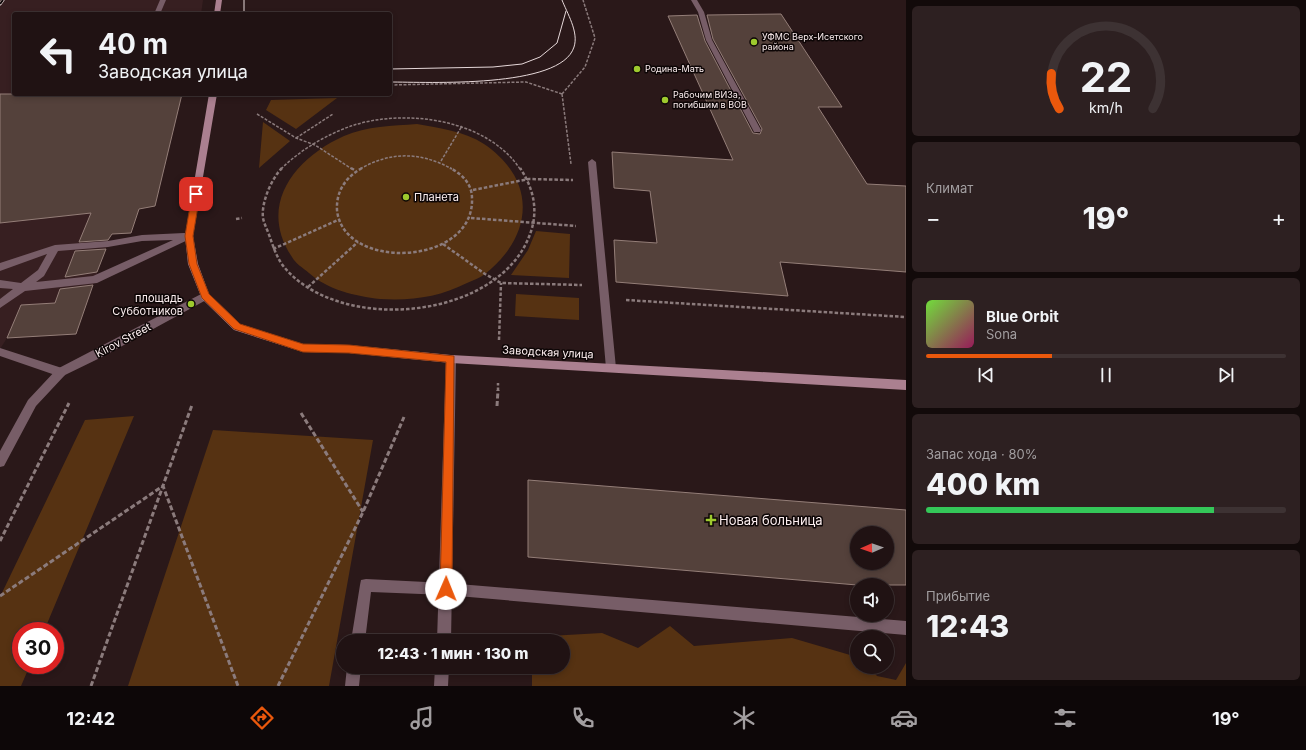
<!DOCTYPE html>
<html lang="ru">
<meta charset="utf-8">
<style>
:root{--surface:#201213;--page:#2d2021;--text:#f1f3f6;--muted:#a29ea0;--line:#3d3233;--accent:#ea580c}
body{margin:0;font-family:Inter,sans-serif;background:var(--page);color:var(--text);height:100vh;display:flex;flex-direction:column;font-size:15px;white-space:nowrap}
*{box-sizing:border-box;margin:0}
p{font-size:13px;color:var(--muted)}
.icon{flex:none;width:22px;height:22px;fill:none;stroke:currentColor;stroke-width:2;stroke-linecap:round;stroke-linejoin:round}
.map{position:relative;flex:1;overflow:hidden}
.details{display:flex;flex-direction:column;gap:6px;padding:6px;background:#120a0a;width:400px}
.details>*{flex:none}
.top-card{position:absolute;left:12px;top:12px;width:380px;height:84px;border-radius:4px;box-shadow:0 2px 6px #0003,0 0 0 1px var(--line);background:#201213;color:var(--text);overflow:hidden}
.needle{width:26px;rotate:268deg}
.fabs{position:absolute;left:850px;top:526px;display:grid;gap:8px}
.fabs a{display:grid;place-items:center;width:44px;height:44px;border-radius:50%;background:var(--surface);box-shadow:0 2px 6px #0003,0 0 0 1px var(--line);font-size:20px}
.speed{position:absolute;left:12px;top:622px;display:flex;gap:8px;font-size:20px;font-weight:700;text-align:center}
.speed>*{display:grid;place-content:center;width:52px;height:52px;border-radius:50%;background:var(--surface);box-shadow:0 2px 6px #0003,0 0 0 1px var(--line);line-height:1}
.speed .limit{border:6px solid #d22;background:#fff;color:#111}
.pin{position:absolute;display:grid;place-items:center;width:34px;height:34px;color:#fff;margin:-17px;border-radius:8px;box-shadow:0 2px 6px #0006}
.me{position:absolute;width:44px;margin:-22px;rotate:1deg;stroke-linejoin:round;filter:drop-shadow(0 0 3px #0008)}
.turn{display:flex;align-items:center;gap:14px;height:84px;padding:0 20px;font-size:18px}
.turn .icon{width:52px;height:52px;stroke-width:2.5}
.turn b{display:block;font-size:28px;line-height:34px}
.big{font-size:30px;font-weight:800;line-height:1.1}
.details .widget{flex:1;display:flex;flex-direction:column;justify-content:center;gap:6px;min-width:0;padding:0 14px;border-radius:6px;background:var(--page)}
.details .dial{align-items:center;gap:0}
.dial svg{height:104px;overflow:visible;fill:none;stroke:var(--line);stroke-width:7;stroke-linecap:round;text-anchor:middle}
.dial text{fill:var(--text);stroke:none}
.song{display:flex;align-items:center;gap:12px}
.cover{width:48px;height:48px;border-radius:6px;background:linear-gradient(135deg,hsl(100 70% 55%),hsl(330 70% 35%))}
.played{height:4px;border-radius:2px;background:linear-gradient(90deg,var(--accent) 35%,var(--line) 35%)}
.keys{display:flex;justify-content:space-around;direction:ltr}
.heat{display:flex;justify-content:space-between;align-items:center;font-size:22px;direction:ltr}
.charge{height:6px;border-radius:3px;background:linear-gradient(90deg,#34c759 80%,var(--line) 0)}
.trip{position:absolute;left:336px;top:634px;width:234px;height:40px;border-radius:20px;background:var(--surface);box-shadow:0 2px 6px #0003,0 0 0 1px var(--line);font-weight:800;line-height:40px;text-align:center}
.dock{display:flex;height:64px;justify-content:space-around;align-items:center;background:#0d0708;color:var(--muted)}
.dock .icon{width:28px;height:28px}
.dock .selected{color:var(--accent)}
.dock b{font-size:18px;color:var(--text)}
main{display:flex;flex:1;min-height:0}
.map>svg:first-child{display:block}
.built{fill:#371f21}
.green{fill:#563212}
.building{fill:#54413b;stroke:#947e78;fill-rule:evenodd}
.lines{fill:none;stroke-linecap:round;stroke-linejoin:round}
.path-far2{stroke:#8b7b7c;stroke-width:1.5;stroke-dasharray:3 1.5;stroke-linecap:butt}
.path-far1{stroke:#8b7b7c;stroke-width:2.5;stroke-dasharray:3.5 2;stroke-linecap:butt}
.path{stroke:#8b7b7c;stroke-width:3;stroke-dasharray:5 2.5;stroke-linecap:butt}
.lane{fill:#775d67;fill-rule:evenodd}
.street{fill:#775d67;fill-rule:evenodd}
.secondary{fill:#ab8090;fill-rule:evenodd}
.tram{stroke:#e6d8d9;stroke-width:1}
.rail-casing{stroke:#e6d8d9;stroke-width:3}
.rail{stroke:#0d0606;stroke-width:2;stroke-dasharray:6;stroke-linecap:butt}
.route{fill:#ea580c;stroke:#983908}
.poi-dot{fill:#9eca2e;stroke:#0d0606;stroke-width:1.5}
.labels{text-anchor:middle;stroke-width:3;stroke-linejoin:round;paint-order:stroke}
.far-poi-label{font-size:9px;fill:#fceeef;stroke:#0d0606;text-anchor:start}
.poi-label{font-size:11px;fill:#fceeef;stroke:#0d0606;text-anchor:start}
.street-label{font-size:11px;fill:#fceeef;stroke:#0d0606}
.near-poi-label{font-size:13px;fill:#fceeef;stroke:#0d0606;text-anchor:start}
</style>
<main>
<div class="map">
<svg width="906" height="686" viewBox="0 0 906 686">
<rect width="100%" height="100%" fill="#2a1819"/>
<path class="built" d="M0 0H203L201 14H14V94H182L155 206 140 208 111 234 76 334 7 338 0 349Z"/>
<path class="green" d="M337 98 296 129 266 110 271 100Z
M263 122 290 141 259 168Z
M417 124C439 128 464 131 484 144 537 180 534 235 485 274 480 278 473 280 467 283 439 297 412 301 380 299 355 296 328 290 309 273 303 268 295 263 292 257 257 205 295 158 344 136 367 126 392 126 417 124Z
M536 231 570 234 569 278 511 275 528 250Z
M516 294 579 298V320L515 316Z
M134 416 44 631H21V665H30L21 686H0V597L85 420Z
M213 430 373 440 329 686H128Z
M670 626 694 646 792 638 857 657V667H869L877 676 896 680 906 663V686H532V667H563V641H531V637L602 633 638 648Z"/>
<path class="building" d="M781 14 842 107H818L867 184 906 186V272L780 262 788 296 616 282 614 240 657 243 650 191 614 188 612 152 733 160 668 16 697 15 705 41 753 133 760 134 762 129 713 39 707 15Z
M0 94H182L155 206 139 209 131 233 112 234 108 240 79 242 91 213 0 223Z
M106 249 97 272 65 277 75 251Z
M93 285 76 334 7 338 21 305 55 303 60 289Z
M528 480 906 510V585H857L528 557ZM857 533H887V563H857Z"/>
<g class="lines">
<path class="path-far2" d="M390 85 526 82 562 94
M562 94 571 164
M562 94 585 67 595 38 583 0
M257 114 296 138 315 145 352 169
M296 138 333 114
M441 161 462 126
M281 169C300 150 326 135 351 126 405 108 487 119 520 169
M360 169C391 151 421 152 452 169"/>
<path class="path-far1" d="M282 168C272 178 261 202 263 218 264 223 266 227 268 232 272 243 275 253 281 263 335 337 506 321 532 228 538 206 532 186 520 168
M351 168 356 171
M362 168C346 177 336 191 337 210 343 272 475 266 472 198 472 184 462 174 450 168
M473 190 529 179 573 180
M471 218 576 226
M236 219 242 218
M443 244 485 274 501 283 582 285
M273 249 338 220
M308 287 358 242
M626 300 906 317
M499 340 501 283
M498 391V383"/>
<path class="path" d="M497 406 498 390
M301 413 363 512
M0 541 69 403
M0 596 163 486 238 686
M91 686 192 405
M278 686 363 512 404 417"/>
<path class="lane" d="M160 0H166L160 14H154Z
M691 0H697L704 12 712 40 761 130 760 132H754L753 130 706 40 698 12Z
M592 159 596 162 616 368 615 371 611 372 607 371 606 368 588 162Z
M184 233 192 234 193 236 192 238 97 283 25 291 0 308V299L13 289 0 288V280L21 283 38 270 47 254 0 271V263L55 245 108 241 142 235ZM173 240 93 276 36 282 44 276 58 251 108 247 142 241Z
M0 348 65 369 66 372 65 375 61 377 0 356Z
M366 579 446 583 906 621V635L446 595 371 592 365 641H351L360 585 361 580Z
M347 667H361L359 686H345Z"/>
<path class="street" d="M205 292 208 293 210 296 208 299 102 357 65 375 36 406 4 466 0 467V451L28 400 57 369Z
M451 355 455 356 456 359 451 641H437L446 359 447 356Z
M435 667H449L448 686H434Z"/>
<path class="secondary" d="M216 0H222L220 14H214Z
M209 94H217L193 236 198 264 209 294 240 324 303 344 349 345 451 355 906 380V390L451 363 349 353 303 352 234 330 202 299 188 264 185 236Z"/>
<path class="tram" d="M244 0V14
M390 69 493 67 522 64 540 57 557 43 566 11
M390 82C427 82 561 89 574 47 579 32 567 13 562 0"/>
<g class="rail-casing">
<path id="rail" d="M0 4 3 0"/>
</g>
<use href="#rail" class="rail"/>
</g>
<path class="route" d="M196 192 200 194 193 236 197 264 209 294 240 324 303 344 349 345 454 356 452 589 450 593 446 595 442 593 440 589 446 362 349 353 303 352 234 329 202 298 189 264 185 236 192 194Z"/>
<g class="poi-dot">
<circle cx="754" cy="42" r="4"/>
<circle cx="637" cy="69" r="4"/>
<circle cx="665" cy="100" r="4"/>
<circle cx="406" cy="197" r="4"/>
<circle cx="191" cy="304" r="4"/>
<path d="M709 514h4v4h4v4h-4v4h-4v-4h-4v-4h4z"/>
</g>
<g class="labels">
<g class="far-poi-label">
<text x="762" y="40">УФМС Верх-Исетского<tspan x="762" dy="10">района</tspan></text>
<text x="645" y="72">Родина-Мать</text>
<text x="673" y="98">Рабочим ВИЗа,<tspan x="673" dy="10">погибшим в ВОВ</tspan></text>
</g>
<g class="poi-label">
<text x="414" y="201">Планета</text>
<text x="183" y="302" text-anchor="end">площадь<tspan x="183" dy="13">Субботников</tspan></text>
</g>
<g class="street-label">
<text transform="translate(123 340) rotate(-28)" y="4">Kirov Street</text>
<text transform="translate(548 352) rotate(3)" y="4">Заводская улица</text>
</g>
<g class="near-poi-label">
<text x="719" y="525">Новая больница</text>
</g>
</g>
</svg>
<div class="fabs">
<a><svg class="needle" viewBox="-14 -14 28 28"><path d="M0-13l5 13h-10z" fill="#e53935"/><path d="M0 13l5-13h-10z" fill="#a29ea0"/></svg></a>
<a><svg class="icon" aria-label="sound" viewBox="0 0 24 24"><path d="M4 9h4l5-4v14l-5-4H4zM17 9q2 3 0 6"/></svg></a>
<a><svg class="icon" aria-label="search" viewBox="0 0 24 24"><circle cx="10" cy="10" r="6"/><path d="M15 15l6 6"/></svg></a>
</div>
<div class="speed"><div class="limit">30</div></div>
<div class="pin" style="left:196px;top:194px;background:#d93025"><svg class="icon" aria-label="arrive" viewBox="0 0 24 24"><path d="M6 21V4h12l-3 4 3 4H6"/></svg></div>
<svg class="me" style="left:446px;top:589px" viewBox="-20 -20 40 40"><circle r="19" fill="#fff"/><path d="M0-13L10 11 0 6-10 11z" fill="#ea580c"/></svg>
<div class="trip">12:43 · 1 мин · 130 m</div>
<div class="top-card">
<div class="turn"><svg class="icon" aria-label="left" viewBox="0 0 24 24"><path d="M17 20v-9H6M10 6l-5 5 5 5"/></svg><div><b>40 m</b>Заводская улица</div></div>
</div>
</div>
<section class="details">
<div class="widget dial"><svg viewBox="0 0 100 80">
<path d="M14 69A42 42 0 1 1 86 69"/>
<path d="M14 69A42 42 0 0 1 8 42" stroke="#ea580c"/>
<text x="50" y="56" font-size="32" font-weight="700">22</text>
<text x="50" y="72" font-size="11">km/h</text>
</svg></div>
<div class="widget"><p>Климат</p>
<div class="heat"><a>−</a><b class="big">19°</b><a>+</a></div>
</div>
<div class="widget">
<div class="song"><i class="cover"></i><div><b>Blue Orbit</b><p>Sona</p></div></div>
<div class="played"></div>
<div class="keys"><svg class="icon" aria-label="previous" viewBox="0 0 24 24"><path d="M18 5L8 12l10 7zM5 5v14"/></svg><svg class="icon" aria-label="pause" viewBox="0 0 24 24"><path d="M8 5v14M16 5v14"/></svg><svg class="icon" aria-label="next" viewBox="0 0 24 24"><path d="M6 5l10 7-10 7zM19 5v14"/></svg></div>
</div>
<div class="widget"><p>Запас хода · 80%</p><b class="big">400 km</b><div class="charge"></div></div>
<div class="widget"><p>Прибытие</p><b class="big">12:43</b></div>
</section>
</main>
<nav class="dock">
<b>12:42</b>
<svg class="icon selected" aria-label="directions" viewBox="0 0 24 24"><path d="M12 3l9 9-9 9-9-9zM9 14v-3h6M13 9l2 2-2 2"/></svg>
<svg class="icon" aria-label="music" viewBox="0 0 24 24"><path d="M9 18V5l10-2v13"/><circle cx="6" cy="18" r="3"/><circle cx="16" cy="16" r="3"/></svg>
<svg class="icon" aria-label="phone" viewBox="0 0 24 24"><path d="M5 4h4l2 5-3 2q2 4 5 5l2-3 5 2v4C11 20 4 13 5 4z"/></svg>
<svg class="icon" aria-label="climate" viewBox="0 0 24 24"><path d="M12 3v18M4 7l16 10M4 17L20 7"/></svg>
<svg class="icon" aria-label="car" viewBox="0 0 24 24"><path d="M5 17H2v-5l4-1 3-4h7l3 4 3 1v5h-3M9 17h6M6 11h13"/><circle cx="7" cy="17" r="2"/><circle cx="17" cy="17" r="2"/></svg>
<svg class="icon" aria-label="filters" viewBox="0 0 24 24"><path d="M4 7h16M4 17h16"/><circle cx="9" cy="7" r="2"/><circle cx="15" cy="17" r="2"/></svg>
<b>19°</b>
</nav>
